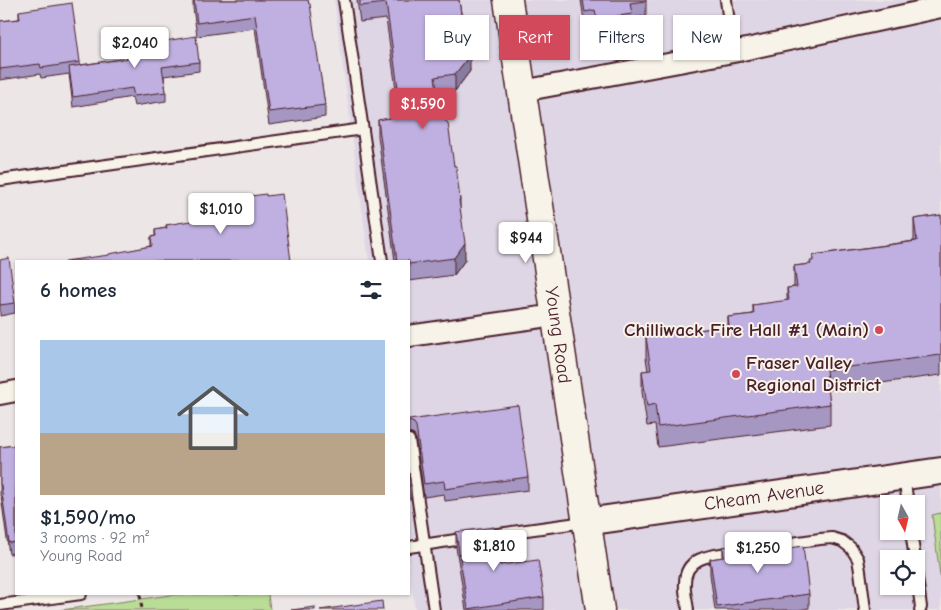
<!DOCTYPE html>
<html lang="en">
<head>
<meta charset="utf-8">
<style>
	:root { --surface:#fff; --page:#f2f2f3; --text:#1f2937; --muted:#747a83; --line:#e0e1e3; --accent:#d1495b }
	body { margin:0; font-family:"Comic Neue",sans-serif; background:var(--page); color:var(--text); height:100vh; display:flex; flex-direction:column; font-size:19px; white-space:nowrap }
	* { box-sizing:border-box; margin:0 }
	p { font-size:16px; color:var(--muted) }
	.icon { flex:none; width:28px; height:28px; fill:none; stroke:currentColor; stroke-width:2; stroke-linecap:round; stroke-linejoin:round }
	.map { position:relative; flex:1; overflow:hidden }
	.sheet { position:absolute; left:15px; top:260px; width:395px; height:335px; display:flex; flex-direction:column; background:var(--surface); border-radius:0px; box-shadow:0 1px 4px #0004 }
	.sheet>* { flex:none }
	.hud { position:absolute; left:425px; top:15px; width:440px; height:45px; display:flex; gap:10px }
	.needle { width:32px; rotate:172deg }
	.controls { position:absolute; left:880px; top:495px; display:grid; gap:10px }
	.controls a { display:grid; place-items:center; width:45px; height:45px; border-radius:0px; background:var(--surface); box-shadow:0 1px 4px #0004; font-size:25px }
	.price { position:absolute; translate:-50% -42px; padding:0 11px; border-radius:5px; background:#fff; color:#222; font-size:16px; line-height:32px; filter:drop-shadow(0 1px 2px #0008) }
	.price::after { content:''; position:absolute; left:50%; top:30px; width:15px; height:11px; margin-left:-8px; background:inherit; clip-path:polygon(0 0,100% 0,50% 100%) }
	.price.selected { background:var(--accent); color:#fff }
	ul { padding:0; list-style:none }
	li { display:grid; align-content:center; gap:10px; height:265px; padding:0 25px }
	li+li { border-top:1px solid var(--line) }
	li span { display:grid; place-items:center; height:155px; border-radius:0px; color:#555 }
	li>.icon { margin-inline-start:auto }
	span .icon { width:90px; height:90px; fill:#fffc; stroke-width:1 }
	li b { font-size:21px }
	h2 { display:flex; justify-content:space-between; align-items:center; height:60px; padding:0 25px; font-size:21px }
	.tag { padding:0 18px; border-radius:0px; background:var(--surface); box-shadow:0 1px 4px #0004; font-size:18px; line-height:45px }
	.tag.selected { background:var(--accent); color:#fff }
	.map>svg:first-child { display:block }
	.built { fill:#dfd6e5; fill-rule:evenodd }
	.green { fill:#b9dc96; stroke:#827e60 }
	.lines { fill:none; stroke-linecap:round; stroke-linejoin:round }
	.service-casing { stroke:#4a1f2b; stroke-width:14 }
	.minor-casing { stroke:#4a1f2b; stroke-width:24 }
	.tertiary-casing { stroke:#4a1f2b; stroke-width:30 }
	.secondary-casing { stroke:#4a1f2b; stroke-width:31 }
	.path { stroke:#4a1f2b; stroke-width:3; stroke-dasharray:5 4; stroke-linecap:butt }
	.service { stroke:#f7f3e8; stroke-width:10 }
	.minor { stroke:#f7f3e8; stroke-width:20 }
	.tertiary { stroke:#f7f3e8; stroke-width:26 }
	.secondary { stroke:#f7f3e8; stroke-width:28 }
	.wall { fill:#a597c2; stroke:#4a1f2b }
	.shaded-wall { fill:#867b9e; stroke:#4a1f2b }
	.building { fill:#c0b0e1; stroke:#4a1f2b }
	.poi-dot { fill:#d1495b; stroke:#f7f3e8; stroke-width:2 }
	.labels { text-anchor:middle; dominant-baseline:central; stroke-width:4; stroke-linejoin:round; paint-order:stroke }
	.poi-label { font-size:19px; font-weight:bold; fill:#4a1f2b; stroke:#f7f3e8; text-anchor:end }
	.street-label { font-size:19px; fill:#4a1f2b; stroke:#f7f3e8 }
</style>
</head>
<body>
<div class="map">
<svg width="941" height="610" viewBox="0 0 941 610">
	<rect width="100%" height="100%" fill="#ece6e7"/>
	<filter id="ink" filterUnits="userSpaceOnUse"><feTurbulence type="fractalNoise" baseFrequency=".02" numOctaves="2"/><feDisplacementMap in="SourceGraphic" scale="10" xChannelSelector="R" yChannelSelector="G"/><feConvolveMatrix kernelMatrix="1 2 1 2 8 2 1 2 1" color-interpolation-filters="sRGB"/></filter>
	<g filter="url(#ink)">
		<path class="built" d="M334,0h607v610h-526l-6,-47v-302h-40zM889,504h27v27h-27zM889,559h27v27h-27z"/>
		<path class="green" d="M941,513v70l-9,-68z
			M178,594h90l2,16h-209z"/>
		<g class="lines">
			<g class="service-casing">
				<path id="service" d="M344,0l38,261
					M726,0l7,52
					M0,180l363,-51
					M409,440l25,170
					M904,477l4,27
					M911,531l4,28
					M483,536l102,-14
					M409,547l60,-9
					M750,549l70,-10 12,-1 10,3 9,7 7,11 2,12 5,39
					M916,570l5,37 -1,3
					M0,605l81,-11
					M688,610c-1,-9 -4,-18 -3,-27 0,-28 30,-28 50,-31"/>
			</g>
			<g class="minor-casing">
				<path id="minor" d="M522,91l211,-39 208,-45
					M409,336l147,-21
					M0,394l16,-3"/>
			</g>
			<g class="tertiary-casing">
				<path id="tertiary" d="M586,522l355,-51"/>
			</g>
			<g class="secondary-casing">
				<path id="secondary" d="M508,0l92,610"/>
			</g>
			<path class="path" d="M140,594l2,16"/>
			<use href="#service" class="service"/>
			<use href="#minor" class="minor"/>
			<use href="#tertiary" class="tertiary"/>
			<use href="#secondary" class="secondary"/>
		</g>
		<path class="wall" d="M193,0h115l17,105v12l-56,8 -14,-97 -58,8 -4,-28z
			M357,0h102l11,71 -15,20 -18,2 4,24 13,49 6,34v10l5,50 -11,15 -45,6v-20h-14l-17,-125v-16l22,-3 -14,-98 -26,3z
			M581,0h65v16l-14,2v11l-35,5 -2,-9 -10,2z
			M19,11l61,51v3l48,-7v-5l12,-2v-6l59,17v9l-35,5 2,16v9l-32,5 -2,-9 -59,10 -4,-33 -28,4 -1,-4 -40,6v-59l19,-2z
			M266,196l25,65 -182,-6 42,-9v-9l4,-1v-6l11,-2v-3l42,-6 -1,-17z
			M941,215v160l-113,15 2,14v21l-172,22 -3,-22 -8,1 -5,-34v-21h6l-2,-13v-21l82,-11v-9l25,-3v-9l34,-4v-13l7,-1v-21l16,-2 3,-3v-6l101,-14v-22z
			M0,260l15,43v10l-15,3z
			M409,420l119,57v13l-83,11 -1,-7 -20,3 -8,-58 -2,-4 -5,-2z
			M16,445v108l-7,1 -8,-58h-1v-49z
			M409,473l2,13v13h-2z
			M456,532l88,65v13h-78l-10,-63z
			M723,547l40,5 46,42v14l-10,2h-84l-5,-36v-15l13,-2z"/>
		<path class="shaded-wall" d="M470,55v16l-15,20v-17z
			M465,243v17l-11,15v-17z"/>
		<path class="building" d="M194,0h114l1,4h1l15,101 -56,7 -14,-97 -58,8z
			M360,0h99l3,21h3l5,34 -15,19 -20,3 6,40 7,6 6,43h2l4,34h-1l6,43 -11,15 -45,6v-3h-12l-19,-141 24,-4 -16,-113 -26,3z
			M583,0h63v1l-16,2 2,11 -35,5 -2,-9 -10,2z
			M72,3l8,59 -39,6 -1,-4 -40,5v-48l20,-2 -1,-8z
			M196,36l3,26 -37,5 4,25 -32,4 -2,-8 -59,9 -4,-30 59,-9v-5l13,-2 -1,-6z
			M266,194v2l16,-2 9,67h-226l44,-6v-1l43,-8 -1,-9 5,-1 -1,-6 12,-2 -1,-3 43,-7 -2,-16z
			M941,215v140l-115,15 4,34 -172,23 -3,-23 -8,2 -5,-35 9,-1 -5,-33 83,-11 -1,-9 26,-3 -1,-9 36,-5 -2,-12 10,-1 -3,-21 17,-2 -1,-3h3v-6l104,-14 -3,-22z
			M9,258l6,45 -15,2v-45z
			M518,405l10,72 -83,12 -1,-8 -20,3 -8,-58 -2,-3 -5,-2v-1z
			M16,445v97l-7,1 -8,-58h-1v-38z
			M409,473l2,13h-2z
			M494,527l6,38 38,-5 6,37 -76,12 -12,-77z
			M762,541l1,11 40,-6 6,48 -92,13 -7,-48 14,-2 -1,-10z
			M382,601l1,9h-63z
			M315,607v3h-24z"/>
	</g>
	<g class="poi-dot">
		<circle cx="879" cy="330" r="5"/>
		<circle cx="736" cy="374" r="5"/>
	</g>
	<g class="labels">
		<g class="poi-label">
			<text x="869" y="330">Chilliwack Fire Hall #1 (Main)</text>
			<text x="746" y="363" text-anchor="start">Fraser Valley<tspan x="746" dy="22">Regional District</tspan></text>
		</g>
		<g class="street-label">
			<text transform="translate(558 335) rotate(82)">Young Road</text>
			<text transform="translate(764 496) rotate(-8)">Cheam Avenue</text>
		</g>
	</g>
</svg>
<div class="controls">
<a><svg class="needle" viewBox="-14 -14 28 28"><path d="M0-13l5 13h-10z" fill="#e53935"/><path d="M0 13l5-13h-10z" fill="#747a83"/></svg></a>
<a><svg class="icon" aria-label="locate" viewBox="0 0 24 24"><circle cx="12" cy="12" r="6"/><path d="M12 2v4M12 18v4M2 12h4M18 12h4"/></svg></a>
</div>
<b class="price" style="left:135px;top:69px">$2,040</b>
<b class="price selected" style="left:423px;top:130px">$1,590</b>
<b class="price" style="left:221px;top:235px">$1,010</b>
<b class="price" style="left:526px;top:264px">$944</b>
<b class="price" style="left:494px;top:572px">$1,810</b>
<b class="price" style="left:758px;top:574px">$1,250</b>
<div class="hud">
<a class="tag">Buy</a>
<a class="tag selected">Rent</a>
<a class="tag">Filters</a>
<a class="tag">New</a>
</div>
<section class="sheet">
<h2>6 homes<svg class="icon" aria-label="filters" viewBox="0 0 24 24"><path d="M4 7h16M4 17h16"/><circle cx="9" cy="7" r="2"/><circle cx="15" cy="17" r="2"/></svg></h2>
<ul>
<li><span style="background:linear-gradient(#a9c7e8 60%,#b9a48a 0)"><svg class="icon" aria-label="home" viewBox="0 0 24 24"><path d="M3 11l9-7 9 7M6 9v11h12V9"/></svg></span><div><b>$1,590/mo</b><p>3 rooms · 92 m²</p><p>Young Road</p></div></li>
</ul>
</section>
</div>
</body>
</html>
